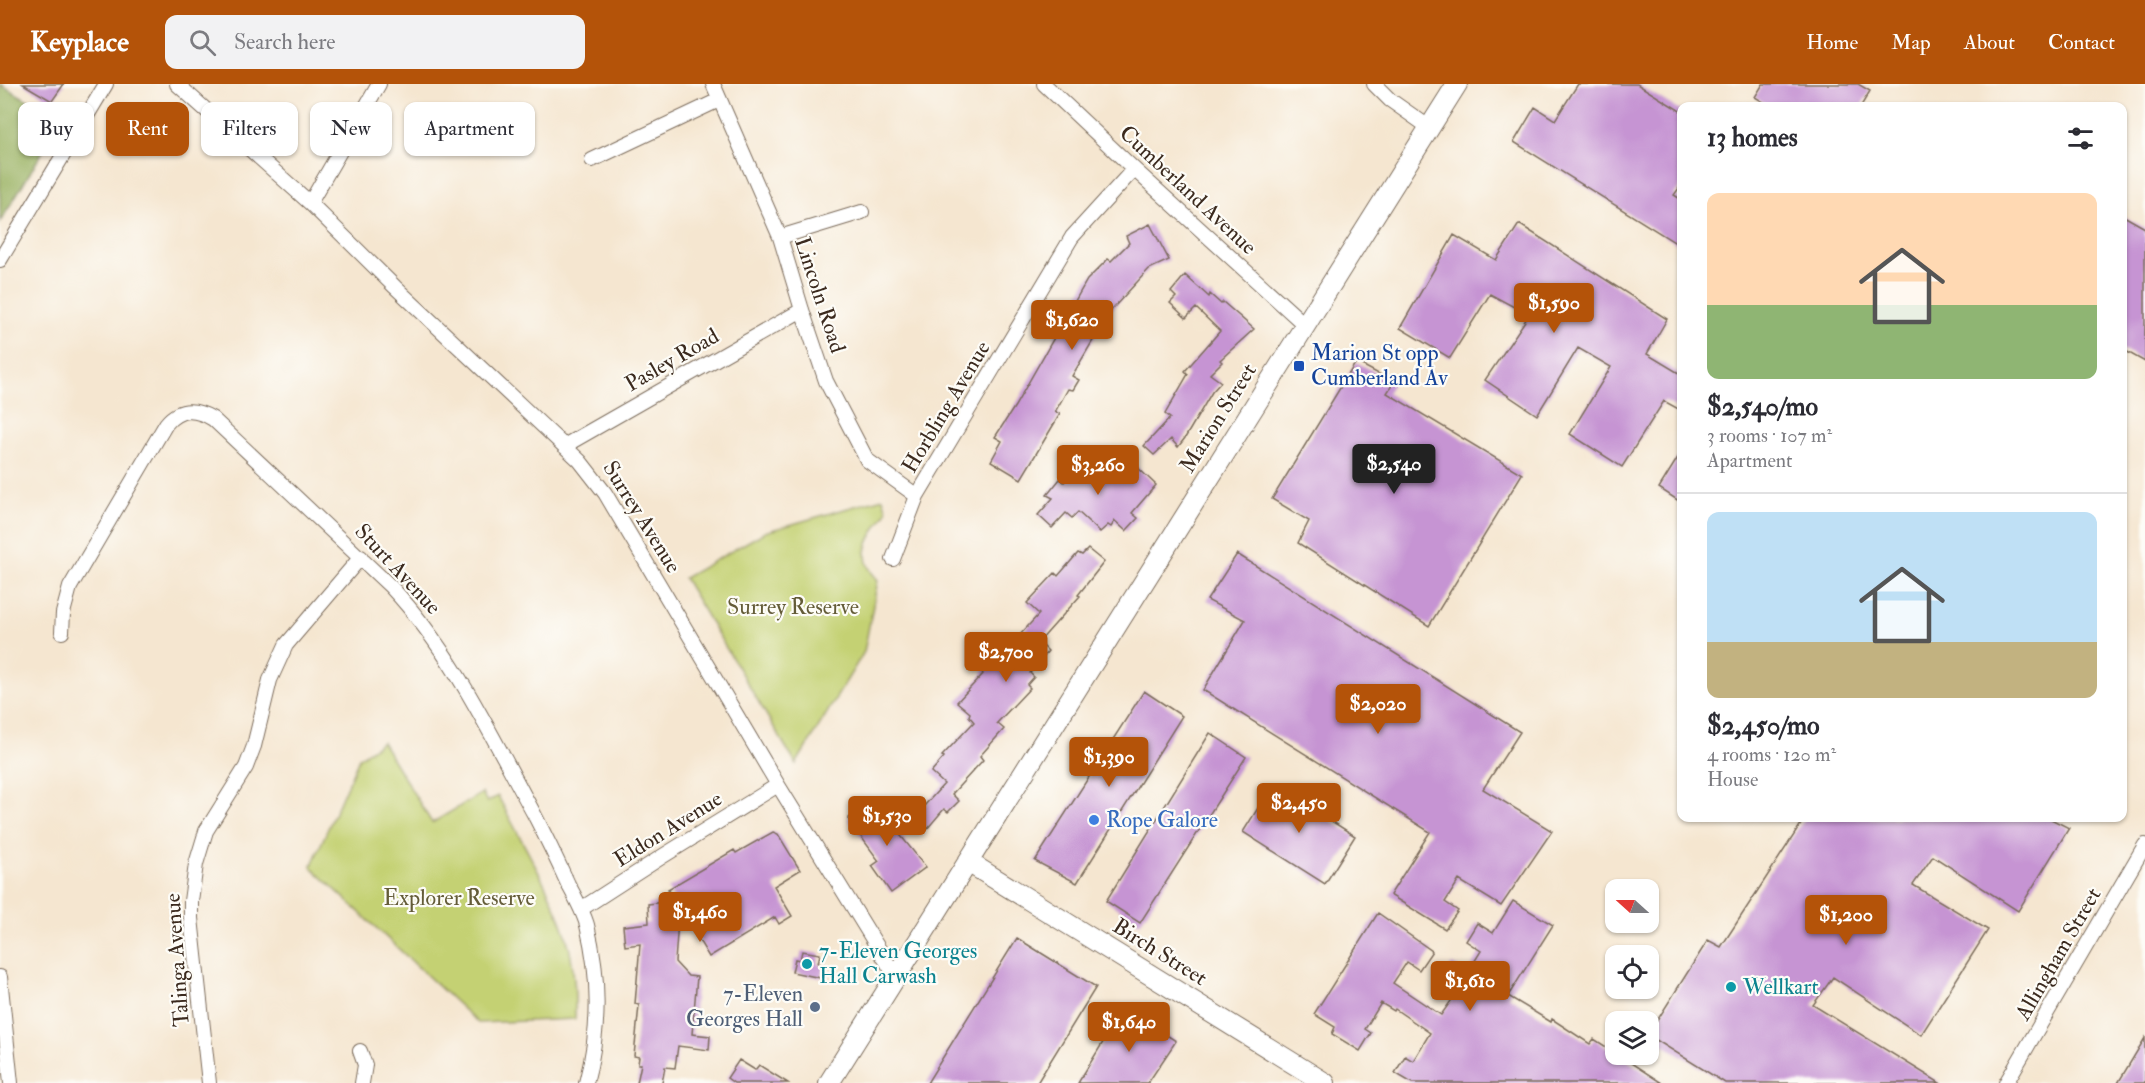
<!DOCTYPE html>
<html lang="en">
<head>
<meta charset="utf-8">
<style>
	:root { --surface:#fff; --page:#f2f2f3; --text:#2b2b33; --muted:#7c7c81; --line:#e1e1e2; --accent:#b45309 }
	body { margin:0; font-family:"IM FELL Double Pica",serif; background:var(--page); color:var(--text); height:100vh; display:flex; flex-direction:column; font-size:22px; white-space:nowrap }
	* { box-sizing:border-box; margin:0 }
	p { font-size:20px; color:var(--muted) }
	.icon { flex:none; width:33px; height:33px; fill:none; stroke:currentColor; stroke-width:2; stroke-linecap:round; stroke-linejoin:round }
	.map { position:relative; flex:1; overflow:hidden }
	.sheet { position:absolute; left:1677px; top:18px; width:450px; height:720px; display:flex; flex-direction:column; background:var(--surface); border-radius:12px; box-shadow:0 2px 4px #0004 }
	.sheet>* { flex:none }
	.hud { position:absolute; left:18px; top:18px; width:570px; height:54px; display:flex; gap:12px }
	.needle { width:39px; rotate:291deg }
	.buttons { position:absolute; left:1605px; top:795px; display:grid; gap:12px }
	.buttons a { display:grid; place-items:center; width:54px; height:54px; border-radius:12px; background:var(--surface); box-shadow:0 2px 4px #0004; font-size:30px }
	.price { position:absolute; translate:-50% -51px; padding:0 14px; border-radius:6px; background:var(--accent); color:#fff; font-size:20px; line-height:39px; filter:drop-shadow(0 2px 3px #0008) }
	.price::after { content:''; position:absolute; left:50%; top:36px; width:18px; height:14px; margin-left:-9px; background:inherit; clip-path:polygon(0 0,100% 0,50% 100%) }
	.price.current { background:#222; color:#fff }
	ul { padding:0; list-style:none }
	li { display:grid; align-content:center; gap:12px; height:318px; padding:0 30px }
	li+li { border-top:2px solid var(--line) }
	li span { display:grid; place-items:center; height:186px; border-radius:12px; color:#555 }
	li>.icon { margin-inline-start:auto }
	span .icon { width:108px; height:108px; fill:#fffc; stroke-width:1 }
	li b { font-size:26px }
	h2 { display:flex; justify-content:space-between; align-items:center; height:72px; padding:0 30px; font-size:26px }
	.tag { padding:0 21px; border-radius:12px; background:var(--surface); box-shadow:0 2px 4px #0004; font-size:21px; line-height:54px }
	.tag.current { background:var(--accent); color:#fff }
	header { display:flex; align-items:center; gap:36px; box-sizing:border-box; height:84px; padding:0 30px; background:var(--accent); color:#fff }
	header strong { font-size:28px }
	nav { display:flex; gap:33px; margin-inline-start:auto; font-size:21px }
	.search { width:420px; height:54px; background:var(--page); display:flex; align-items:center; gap:15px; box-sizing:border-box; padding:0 21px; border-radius:12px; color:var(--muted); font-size:22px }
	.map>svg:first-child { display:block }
	.green { fill:#c4d173; stroke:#807e48; stroke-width:1.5 }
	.forest { fill:#9bb365; stroke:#6b6e42; stroke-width:1.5 }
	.building { fill:#c694d3 }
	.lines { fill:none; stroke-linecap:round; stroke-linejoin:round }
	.street-casing { stroke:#7c6c5c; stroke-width:16 }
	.secondary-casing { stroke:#7c6c5c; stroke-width:22 }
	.street { stroke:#fff; stroke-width:14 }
	.secondary { stroke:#fff; stroke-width:20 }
	.transit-dot { fill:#1a4fb4; stroke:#fdfcf7; stroke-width:2 }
	.shop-dot { fill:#3f7fe0; stroke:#fdfcf7; stroke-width:2 }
	.culture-dot { fill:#0f9aa8; stroke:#fdfcf7; stroke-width:2 }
	.service-dot { fill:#5c6f8a; stroke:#fdfcf7; stroke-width:2 }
	.labels { text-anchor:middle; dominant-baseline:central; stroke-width:4.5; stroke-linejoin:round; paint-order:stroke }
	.street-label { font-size:22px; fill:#3b2a1e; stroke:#fdfcf7 }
	.transit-label { font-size:22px; fill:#164399; stroke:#fdfcf7; text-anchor:start }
	.park-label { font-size:22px; fill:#645c38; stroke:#fdfcf7 }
	.shop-label { font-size:22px; fill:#366cbe; stroke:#fdfcf7; text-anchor:start }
	.culture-label { font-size:22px; fill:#0d838f; stroke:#fdfcf7; text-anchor:start }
	.service-label { font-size:22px; fill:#4e5e75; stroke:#fdfcf7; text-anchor:end }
</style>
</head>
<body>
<header>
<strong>Keyplace</strong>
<div class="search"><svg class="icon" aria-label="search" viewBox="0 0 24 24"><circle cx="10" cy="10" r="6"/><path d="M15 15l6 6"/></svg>Search here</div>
<nav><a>Home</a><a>Map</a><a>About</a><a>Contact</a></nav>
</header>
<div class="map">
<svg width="2145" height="999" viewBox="0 0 2145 999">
	<rect width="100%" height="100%" fill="#fdfcf7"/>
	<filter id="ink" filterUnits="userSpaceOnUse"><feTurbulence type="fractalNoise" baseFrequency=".0167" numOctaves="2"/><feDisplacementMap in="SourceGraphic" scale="12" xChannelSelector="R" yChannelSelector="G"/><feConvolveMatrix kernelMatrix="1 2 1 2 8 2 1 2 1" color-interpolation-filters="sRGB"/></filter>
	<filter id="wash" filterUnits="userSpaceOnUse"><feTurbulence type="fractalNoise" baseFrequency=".008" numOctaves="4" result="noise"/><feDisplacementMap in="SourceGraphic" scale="24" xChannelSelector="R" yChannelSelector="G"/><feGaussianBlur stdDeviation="1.35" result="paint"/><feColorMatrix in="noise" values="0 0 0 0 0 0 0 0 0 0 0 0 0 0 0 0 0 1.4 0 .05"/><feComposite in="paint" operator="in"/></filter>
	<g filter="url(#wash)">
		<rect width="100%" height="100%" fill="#f5e6d0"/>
		<path class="green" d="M883,414l4,13c-15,24 -34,44 -9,69l-14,72 -68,112 -112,-186 81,-46z
			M382,658l50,81 50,-30 5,9 11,-6c22,43 52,92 67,136 9,28 11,58 10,87l-97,4 -167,-156 48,-109z"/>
		<path class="forest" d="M0,0l62,36 -62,102z"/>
		<g id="blocks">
			<path class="building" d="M23,0h41l-12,17z
				M1578,0h59l45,28v72l-8,11 8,5v47l-168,-105 21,-35 20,13z
				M1763,0h95l12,7 -9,15h-91l-15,-9z
				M2122,131l23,13v134l-23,-13z
				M1150,140l19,36 -20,9 -46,50 2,1 -33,56 7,4 -6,10 -5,-1 -13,23 5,2 -39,65 -30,-18 11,-20 -7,-4 20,-31 72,-126 21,-21 3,2 18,-18 -3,-7z
				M1519,140l148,95 -20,35 35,21v36l-18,-10 -42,66 -52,-33 41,-67 -33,-19 -41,67 -52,-35 44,-65 -39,-21 -40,64 -50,-30 54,-93 42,25z
				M1185,191l24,22 1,-3 11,10 2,-2 31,27 -34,31 2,2 -12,12 11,8 -9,10 -27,46 -7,9 -7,-8 -17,16 -10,-9 26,-28 -5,-4 23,-40 -3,-3 35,-40 -24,-23 -10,10 -16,-15 6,-6 -5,-5z
				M1356,278l38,20 -7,11 135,81 -93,152 -131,-83 11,-22 -37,-22z
				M1682,367v52l-23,-15z
				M1089,371l29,25 15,-17 23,22 -24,28 6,5 -12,13 -11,-10 -4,6 -3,-2 -8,7 -22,-20 -6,6 -6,-5 -14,15 -14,-13 15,-17 -6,-3 13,-16 4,3z
				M1088,465l16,13 -26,33 2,1 -41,46 9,9 -18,22 4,4 -7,8 3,3 -33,35 7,6 -24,27 3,4 -31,34 7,7 -11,11 -4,-3 -17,20 -13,-12 30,-33 -13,-12 13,-15 -2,-1 32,-34 -5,-6 1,-3 -13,-11 26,-28 -1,-2 12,-12 2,1 43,-47 -12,-11 28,-30 3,3 20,-23 4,2z
				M1237,470l283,178 -37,57 69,42 -51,75 -42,-26 -14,22 13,9 -13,18 -55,-34 40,-63 -227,-142 42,-70 -38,-20z
				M1144,607l38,25 -105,167 -42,-22z
				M1210,649l36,24 -106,166 -34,-22z
				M1273,700l82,52 -30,48 -82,-52z
				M872,716l54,67 -35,26 -19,-27 7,-5 -31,-42z
				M1805,734h244l20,10 -51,83 -85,-55 -20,29 75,45 -67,105 -88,-58 -20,28 127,78h-215l-77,-48 60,-95 13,7z
				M773,748l5,2 22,36 -26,16 18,30 -13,8 -4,-7 -66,40 -30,-50 -4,55 13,14 9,1 -5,57 18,2 -1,14 -31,-4 -3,22 -10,-1 -3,16h-25l4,-19h-3l1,-7 -5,-1 5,-51 -4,-1 5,-60 -15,2 -2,-20 26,-3 -1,-19 27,-3 -7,-12 66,-39 2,3z
				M1513,817l40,24 -45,71 43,26 1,-3 38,25 4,-5 68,44h-250l-17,-10 10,-17 8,5 17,-28 -35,-24 -1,2 -13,-8 -16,26 6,4 -11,18 -28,-17 3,-7 -21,-13 64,-101 54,38 -13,19 -12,-8 -14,21 48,32 15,-21 -16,-11 12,-19 16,8 13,-21 -15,-10 11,-18 16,10z
				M1017,854l79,49 -59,96h-110z
				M802,867l18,3 -2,10 6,1 -3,13 -29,-6 3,-13 5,1z
				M1124,924l52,33 -28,42h-70z
				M2145,954v45h-27z
				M739,976l16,10 4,-5 29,18h-54l-7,-5z"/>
		</g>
	</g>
	<g filter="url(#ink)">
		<use href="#blocks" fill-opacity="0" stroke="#7c6c5c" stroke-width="1.5"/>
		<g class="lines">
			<g class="street-casing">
				<path id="street" d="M177,0l133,119 85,84 185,174 25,32 173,292 118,192
					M713,0l67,153 22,73 24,71 41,79 50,36
					M1044,0l90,85 171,156
					M1374,0l16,16 40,28
					M592,76l127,-60
					M310,119l69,-119
					M780,153l82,-25
					M0,176l106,-176
					M564,362l238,-136
					M893,475l24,-63 155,-259 62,-68
					M62,548l1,-19 7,-26 96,-163c14,-17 30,-15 47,-5l178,168c62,66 100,148 143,227 12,23 23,46 34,70 7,13 15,27 19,41 13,53 13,106 -1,158
					M581,825l82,-53 115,-71
					M0,893l11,106
					M360,967l5,14 -3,18
					M209,999l-18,-165v-17l5,-37 10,-33 40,-64 8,-21 16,-66 16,-35 75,-88
					M2006,999l139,-238"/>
			</g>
			<g class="secondary-casing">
				<path id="secondary" d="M968,778l357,221
					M829,999l628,-999"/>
			</g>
			<use href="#street" class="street"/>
			<use href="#secondary" class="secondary"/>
		</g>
	</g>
	<rect class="transit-dot" x="1293" y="276" width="12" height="12" rx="3"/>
	<circle class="shop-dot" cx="1094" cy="736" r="6"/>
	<g class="culture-dot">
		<circle cx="807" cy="880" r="6"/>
		<circle cx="1731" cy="903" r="6"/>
	</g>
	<circle class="service-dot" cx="815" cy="923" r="6"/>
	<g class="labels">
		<g class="street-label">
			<text transform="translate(1188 106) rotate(43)">Cumberland Avenue</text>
			<text transform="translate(820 211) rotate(72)">Lincoln Road</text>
			<text transform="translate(672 276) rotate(-30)">Pasley Road</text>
			<text transform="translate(946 323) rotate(-59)">Horbling Avenue</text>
			<text transform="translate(1218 334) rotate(-58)">Marion Street</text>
			<text transform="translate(642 433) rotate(58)">Surrey Avenue</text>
			<text transform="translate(398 485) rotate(47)">Sturt Avenue</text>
			<text transform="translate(668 745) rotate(-32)">Eldon Avenue</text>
			<text transform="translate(1160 868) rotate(32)">Birch Street</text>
			<text transform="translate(2058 870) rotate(-60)">Allingham Street</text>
			<text transform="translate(177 876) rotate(-94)">Talinga Avenue</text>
		</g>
		<g class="transit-label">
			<text x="1311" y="269">Marion St opp<tspan x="1311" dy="25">Cumberland Av</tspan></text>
		</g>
		<g class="park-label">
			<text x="793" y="523">Surrey Reserve</text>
			<text x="459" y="814">Explorer Reserve</text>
		</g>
		<g class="shop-label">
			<text x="1106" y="736">Rope Galore</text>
		</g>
		<g class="culture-label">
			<text x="819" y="867">7-Eleven Georges<tspan x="819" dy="25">Hall Carwash</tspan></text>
			<text x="1743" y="903">Wellkart</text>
		</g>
		<g class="service-label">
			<text x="803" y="910">7-Eleven<tspan x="803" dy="25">Georges Hall</tspan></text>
		</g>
	</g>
</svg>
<div class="buttons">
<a><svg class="needle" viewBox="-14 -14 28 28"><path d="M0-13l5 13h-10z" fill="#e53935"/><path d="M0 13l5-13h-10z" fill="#7c7c81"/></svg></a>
<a><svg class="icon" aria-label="locate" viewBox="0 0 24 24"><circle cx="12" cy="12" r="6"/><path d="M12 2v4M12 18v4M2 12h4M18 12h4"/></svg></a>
<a><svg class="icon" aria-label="layers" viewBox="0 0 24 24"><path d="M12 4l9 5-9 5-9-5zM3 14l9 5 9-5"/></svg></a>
</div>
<b class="price" style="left:1554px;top:250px">$1,590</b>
<b class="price" style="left:1072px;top:267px">$1,620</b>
<b class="price current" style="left:1394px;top:411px">$2,540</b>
<b class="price" style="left:1098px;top:412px">$3,260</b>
<b class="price" style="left:1006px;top:599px">$2,700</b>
<b class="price" style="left:1378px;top:651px">$2,020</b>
<b class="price" style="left:1109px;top:704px">$1,390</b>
<b class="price" style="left:1299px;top:750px">$2,450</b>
<b class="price" style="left:887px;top:763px">$1,530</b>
<b class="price" style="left:700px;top:859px">$1,460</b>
<b class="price" style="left:1846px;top:862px">$1,200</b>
<b class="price" style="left:1470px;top:928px">$1,610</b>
<b class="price" style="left:1129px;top:969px">$1,640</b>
<div class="hud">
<a class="tag">Buy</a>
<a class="tag current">Rent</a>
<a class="tag">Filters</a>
<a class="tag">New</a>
<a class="tag">Apartment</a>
</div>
<section class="sheet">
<h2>13 homes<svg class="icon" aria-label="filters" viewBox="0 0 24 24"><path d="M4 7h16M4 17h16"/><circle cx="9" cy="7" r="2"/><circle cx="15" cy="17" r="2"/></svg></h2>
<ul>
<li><span style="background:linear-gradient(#ffd9b3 60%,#8fb573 0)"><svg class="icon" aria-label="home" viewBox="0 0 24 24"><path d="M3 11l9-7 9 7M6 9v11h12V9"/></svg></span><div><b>$2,540/mo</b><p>3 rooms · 107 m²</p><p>Apartment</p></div></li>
<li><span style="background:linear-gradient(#bfe0f5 70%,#c2b280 0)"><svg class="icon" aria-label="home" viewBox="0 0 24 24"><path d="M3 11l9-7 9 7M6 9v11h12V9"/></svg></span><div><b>$2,450/mo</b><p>4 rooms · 120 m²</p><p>House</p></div></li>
</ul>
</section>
</div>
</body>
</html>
